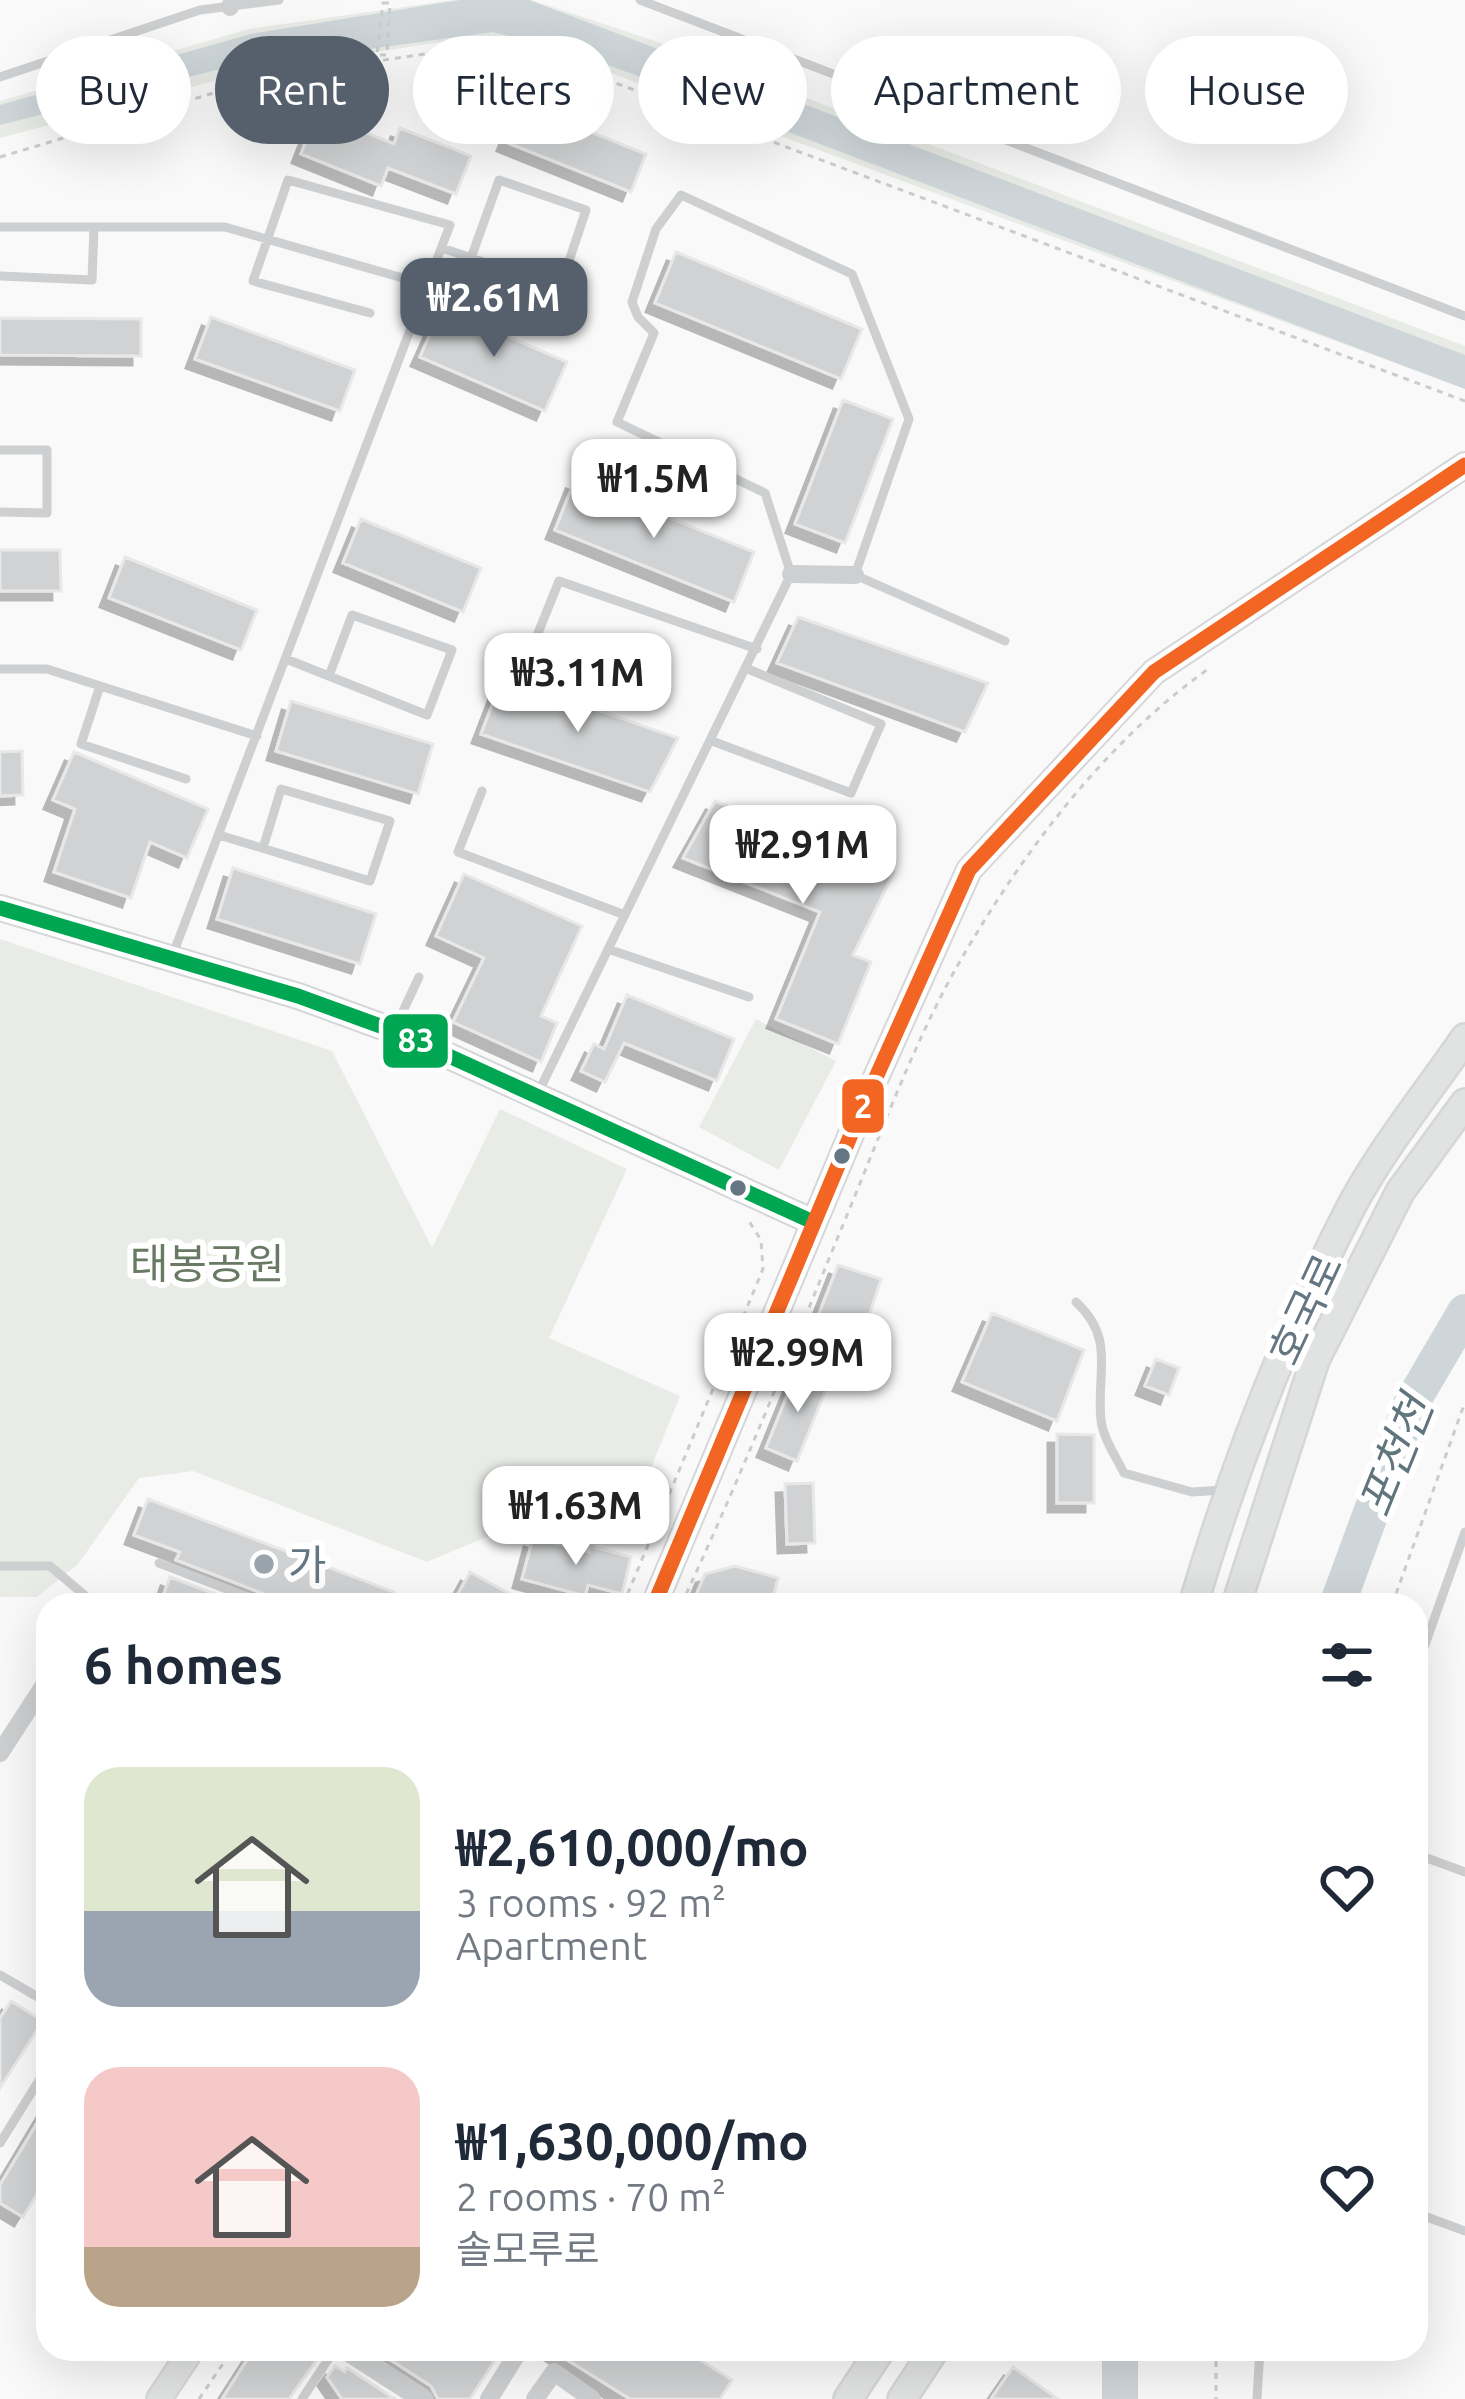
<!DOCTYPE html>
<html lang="en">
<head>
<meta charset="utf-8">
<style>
	:root { --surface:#fff; --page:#f6f6f7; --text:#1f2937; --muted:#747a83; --accent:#56606c }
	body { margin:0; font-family:Ubuntu,"Noto Sans KR",sans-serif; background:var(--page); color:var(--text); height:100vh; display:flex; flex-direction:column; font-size:45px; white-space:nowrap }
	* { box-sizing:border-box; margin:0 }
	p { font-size:39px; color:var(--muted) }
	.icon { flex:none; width:66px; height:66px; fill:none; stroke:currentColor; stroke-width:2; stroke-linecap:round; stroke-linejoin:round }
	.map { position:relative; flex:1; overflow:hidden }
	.drawer { position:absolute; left:36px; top:1593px; width:1392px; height:768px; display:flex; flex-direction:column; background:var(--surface); border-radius:36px; box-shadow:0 12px 48px #0002 }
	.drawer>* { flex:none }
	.hud { position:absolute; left:36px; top:36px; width:1395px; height:108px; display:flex; gap:24px }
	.price { position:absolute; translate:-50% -102px; padding:0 27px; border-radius:24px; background:#fff; color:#222; font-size:39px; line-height:78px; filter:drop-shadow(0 3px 6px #0008) }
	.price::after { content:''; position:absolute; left:50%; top:72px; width:36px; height:27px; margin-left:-18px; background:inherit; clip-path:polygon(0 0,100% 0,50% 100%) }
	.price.current { background:var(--accent); color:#fff }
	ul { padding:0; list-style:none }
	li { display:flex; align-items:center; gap:36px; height:300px; padding:0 48px }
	li span { display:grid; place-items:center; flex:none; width:336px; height:240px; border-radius:36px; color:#555 }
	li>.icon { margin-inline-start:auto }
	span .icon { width:144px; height:144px; fill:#fffc; stroke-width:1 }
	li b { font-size:51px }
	h2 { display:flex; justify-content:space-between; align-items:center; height:144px; padding:0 48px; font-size:51px }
	.tag { padding:0 42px; border-radius:54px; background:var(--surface); box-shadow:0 12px 48px #0002; font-size:42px; line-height:108px }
	.tag.current { background:var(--accent); color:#fff }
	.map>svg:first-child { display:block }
	.green { fill:#e8ebe6 }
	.water { fill:#ced6d9 }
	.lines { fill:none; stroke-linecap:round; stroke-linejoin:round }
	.river { stroke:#ced6d9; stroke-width:36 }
	.building { fill:#d0d2d3; stroke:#e8e8e8; stroke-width:3; filter:url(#shadow) }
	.secondary-casing { stroke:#d5d6d7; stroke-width:28 }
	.primary-casing { stroke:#d5d6d7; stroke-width:32 }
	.path { stroke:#cbcccd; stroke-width:3; stroke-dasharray:6 6; stroke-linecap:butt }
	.service { stroke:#cecfd0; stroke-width:9 }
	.minor { stroke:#cecfd0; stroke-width:18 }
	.tertiary { stroke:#cecfd0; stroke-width:21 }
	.secondary { stroke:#e1e2e2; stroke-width:24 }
	.primary { stroke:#e1e2e2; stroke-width:27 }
	.bus-1-casing { stroke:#fff; stroke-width:24 }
	.bus-2-casing { stroke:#fff; stroke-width:24 }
	.bus-1 { stroke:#00a651; stroke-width:15 }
	.bus-2 { stroke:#f26522; stroke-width:15 }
	.bus-dot { fill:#657683; stroke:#fff; stroke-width:4.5 }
	.poi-dot { fill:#99a4ac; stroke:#fff; stroke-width:4.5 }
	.labels { text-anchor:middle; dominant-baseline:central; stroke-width:12; stroke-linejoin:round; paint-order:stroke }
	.park-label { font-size:42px; fill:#687a64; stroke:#fff }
	.street-label { font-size:42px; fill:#657683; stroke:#fff }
	.poi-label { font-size:42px; fill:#657683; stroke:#fff; text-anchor:start }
	.water-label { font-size:45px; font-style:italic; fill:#60757c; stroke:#fff }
	.line-badge { stroke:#fff; stroke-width:4.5 }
	.badge-label { font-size:33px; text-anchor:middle; font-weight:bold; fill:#fff }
</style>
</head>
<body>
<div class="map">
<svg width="1465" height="2399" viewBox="0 0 1465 2399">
	<defs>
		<filter id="shadow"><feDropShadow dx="-9" dy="9" stdDeviation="0" flood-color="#0004"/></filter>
	</defs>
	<rect width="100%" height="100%" fill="#f9f9f9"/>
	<path class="green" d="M453,0h78l121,40 813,306v43l-903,-334 -80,-19 -227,34 -255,68v-37l249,-72z
		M0,939l332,112 100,197 68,-139 127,60 -78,169 131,58 -56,139 -93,-17 -104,44 -234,-91 -54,7 -61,86 -41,33h-37z
		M756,1019l80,42 -57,109 -80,-43z"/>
	<path class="water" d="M460,0h69l936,355v34l-753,-286 -140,-51 -79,-20 -277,38 -216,55v-20l251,-71z"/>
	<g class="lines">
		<path class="river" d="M1337,1605l74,-201 54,-92
			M1120,2399v-50"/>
	</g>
	<path class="building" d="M521,104l125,50 -15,38 -125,-50z
		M317,113l77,31 6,-16 71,28 -15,38 -68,-26 -7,18 -80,-32z
		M676,252l186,77 -21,50 -186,-76z
		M442,308l125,54 -22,49 -125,-54z
		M211,317l144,53 -15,41 -145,-52z
		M0,318l141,1v37l-141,-1z
		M843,400l50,19 -48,124 -50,-19z
		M575,480l179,72 -20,50 -179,-72z
		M361,519l120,49 -18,44 -120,-49z
		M0,550h60l1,41h-61z
		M125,557l132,53 -16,40 -132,-52z
		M798,617l190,66 -23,49 -188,-69z
		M503,677l175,61 -28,54 -169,-58z
		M291,701l142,43 -15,50 -142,-43z
		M22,751l1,44 -23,1v-44z
		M74,752l134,57 -21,49 -37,-16 -19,56 -77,-26 21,-63 -22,-9z
		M715,801l179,71 -41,83 18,7 -33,82 -62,-25 44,-107 -137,-54z
		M233,868l143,46 -16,50 -143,-45z
		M464,874l118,52 -41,90 16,7 -16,39 -88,-40 31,-64 -48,-22z
		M627,995l107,44 -17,42 -93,-38 -19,39 -24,-11 13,-27 10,5z
		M838,1265l43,14 -17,52 -45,-17z
		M992,1313l92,37 -27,71 -95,-39z
		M1156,1359l23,9 -10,27 -24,-9z
		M798,1369l31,13 -32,79 -31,-13z
		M1057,1434l37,1v68h-37z
		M813,1483l2,60 -28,1 -2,-60z
		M148,1499l246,93 -5,13h-69l-18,-7 -2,7h-22l-6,-8 -96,-37 4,-8 -46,-17z
		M533,1538l56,14 1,-6 41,11 -9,37 -34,-9 -3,11 -63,-17z
		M735,1566l43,12 -7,27h-79l13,-31z
		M470,1572l60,33h-78z
		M170,1577l74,28h-84z
		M11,2001l32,20 -43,67v-70z
		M48,2105v71l-25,41 -23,-14v-18z
		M254,2349h57l9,6 -31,44h-67z
		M382,2349h120l-32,50h-32l-7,-13 -51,-33z
		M550,2349h133l49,31 -12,19h-90z
		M335,2366l10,6 2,-4 48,31h-53l-15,-22z
		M1013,2367l45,32h-67z"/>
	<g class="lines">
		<g class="secondary-casing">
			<path id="secondary" d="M0,908l298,88 96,35 419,191
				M654,1605l206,-492 109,-243 185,-198 311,-207
				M159,2399l33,-50"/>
		</g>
		<g class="primary-casing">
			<path id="primary" d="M1193,1605c41,-138 93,-273 159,-400 31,-58 76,-113 113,-167
				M1236,1605l79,-245 85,-168 65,-89
				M848,2399l33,-50
				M902,2399l33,-50"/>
		</g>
		<path class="path" d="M383,3h7l-3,52h-10z
			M0,157l267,-80 213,-31 82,17 903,338
			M623,1605l140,-336 -2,-29 -14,-22
			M681,1605c62,-132 115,-267 171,-402 32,-78 62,-159 103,-233 64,-113 149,-228 256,-303
			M1392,1605l73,-203
			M1216,2349v50
			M199,2399l34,-50"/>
		<path class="service" d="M640,0l825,316
			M0,77l200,-67 79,-10
			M0,227h225l202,58
			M442,248l118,40 26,-78 -87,-30 -28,78
			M0,276l92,4 2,-53
			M0,450h47v63l-47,-1
			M534,643l25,-62 198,68
			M286,659l141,56 25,-65 -100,-35 -23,61
			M0,669h47l210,67
			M100,686l-19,58 105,35
			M712,741l139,52 30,-69 -133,-55
			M482,791l-24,61 167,63
			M219,835l151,46 20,-60 -109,-32 -18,59
			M608,949l141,48
			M173,954l277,-729 -162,-45 -35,101 117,32
			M396,1026l23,-49
			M537,1095l254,-521 -26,-81 -148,-71 37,-89 -16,-16 -6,-15 24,-73 25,-34 171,79 57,145 -54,156 150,66
			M1076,1302c40,37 20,70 25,118 2,18 15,37 23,53l68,19 31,-2
			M159,1563l110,42
			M0,1566h50l46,39
			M1416,1670l49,-138
			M1416,1854l49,18
			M0,1975l48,28
			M0,2143l48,-77
			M48,2211v4
			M1416,2213l49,18
			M302,2399l33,-50
			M1257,2399l3,-50"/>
		<path class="minor" d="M230,7l3,-7
			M791,574l64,1
			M0,1753l48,-74
			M489,2399l31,-50
			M535,2399l19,-27 38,27"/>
		<path class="tertiary" d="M345,2349l78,50"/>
		<use href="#secondary" class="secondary"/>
		<use href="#primary" class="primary"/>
		<g class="bus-1-casing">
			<path id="bus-1" d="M0,908l298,88 96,35 419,191"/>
		</g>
		<g class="bus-2-casing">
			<path id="bus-2" d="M654,1605l206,-492 109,-243 185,-198 311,-207"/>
		</g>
		<use href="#bus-1" class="bus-1"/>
		<use href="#bus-2" class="bus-2"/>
	</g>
	<g class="bus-dot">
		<circle cx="842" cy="1156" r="10"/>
		<circle cx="738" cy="1188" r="10"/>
	</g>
	<circle class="poi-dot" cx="264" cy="1564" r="12"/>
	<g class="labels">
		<g class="park-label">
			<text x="207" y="1263">태봉공원</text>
		</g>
		<g class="street-label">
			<text transform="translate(1305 1309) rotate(-65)">호국로</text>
		</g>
		<g class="poi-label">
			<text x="288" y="1564">가</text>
		</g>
		<g class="water-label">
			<text transform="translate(1395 1456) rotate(-68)">포천천</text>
		</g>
	</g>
	<g class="line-badge">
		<rect x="381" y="1012" width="69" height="58" rx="12" fill="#00a651"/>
		<rect x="840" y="1077" width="46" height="58" rx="12" fill="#f26522"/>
	</g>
	<g class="badge-label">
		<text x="416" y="1052">83</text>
		<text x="863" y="1118">2</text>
	</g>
</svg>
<b class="price current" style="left:494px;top:360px">₩2.61M</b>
<b class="price" style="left:654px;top:541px">₩1.5M</b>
<b class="price" style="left:578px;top:735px">₩3.11M</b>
<b class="price" style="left:803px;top:907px">₩2.91M</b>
<b class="price" style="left:798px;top:1415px">₩2.99M</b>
<b class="price" style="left:576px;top:1568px">₩1.63M</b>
<div class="hud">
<a class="tag">Buy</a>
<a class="tag current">Rent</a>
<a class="tag">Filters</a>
<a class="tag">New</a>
<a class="tag">Apartment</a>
<a class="tag">House</a>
</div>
<section class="drawer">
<h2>6 homes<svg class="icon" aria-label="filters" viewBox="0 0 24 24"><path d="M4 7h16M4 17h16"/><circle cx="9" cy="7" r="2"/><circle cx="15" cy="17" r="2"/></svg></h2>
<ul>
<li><span style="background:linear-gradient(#dfe7d0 60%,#9aa5b1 0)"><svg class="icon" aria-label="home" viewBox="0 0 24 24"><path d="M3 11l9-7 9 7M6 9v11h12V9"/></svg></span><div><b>₩2,610,000/mo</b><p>3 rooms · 92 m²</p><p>Apartment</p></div><svg class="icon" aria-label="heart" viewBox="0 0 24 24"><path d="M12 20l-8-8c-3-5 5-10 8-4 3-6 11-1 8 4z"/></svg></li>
<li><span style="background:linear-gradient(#f6c9c9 75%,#b9a48a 0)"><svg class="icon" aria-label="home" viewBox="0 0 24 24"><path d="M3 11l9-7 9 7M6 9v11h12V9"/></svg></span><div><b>₩1,630,000/mo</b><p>2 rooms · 70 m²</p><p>솔모루로</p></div><svg class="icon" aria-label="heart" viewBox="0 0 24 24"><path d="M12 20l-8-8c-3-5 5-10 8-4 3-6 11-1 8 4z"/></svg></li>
</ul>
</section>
</div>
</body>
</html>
